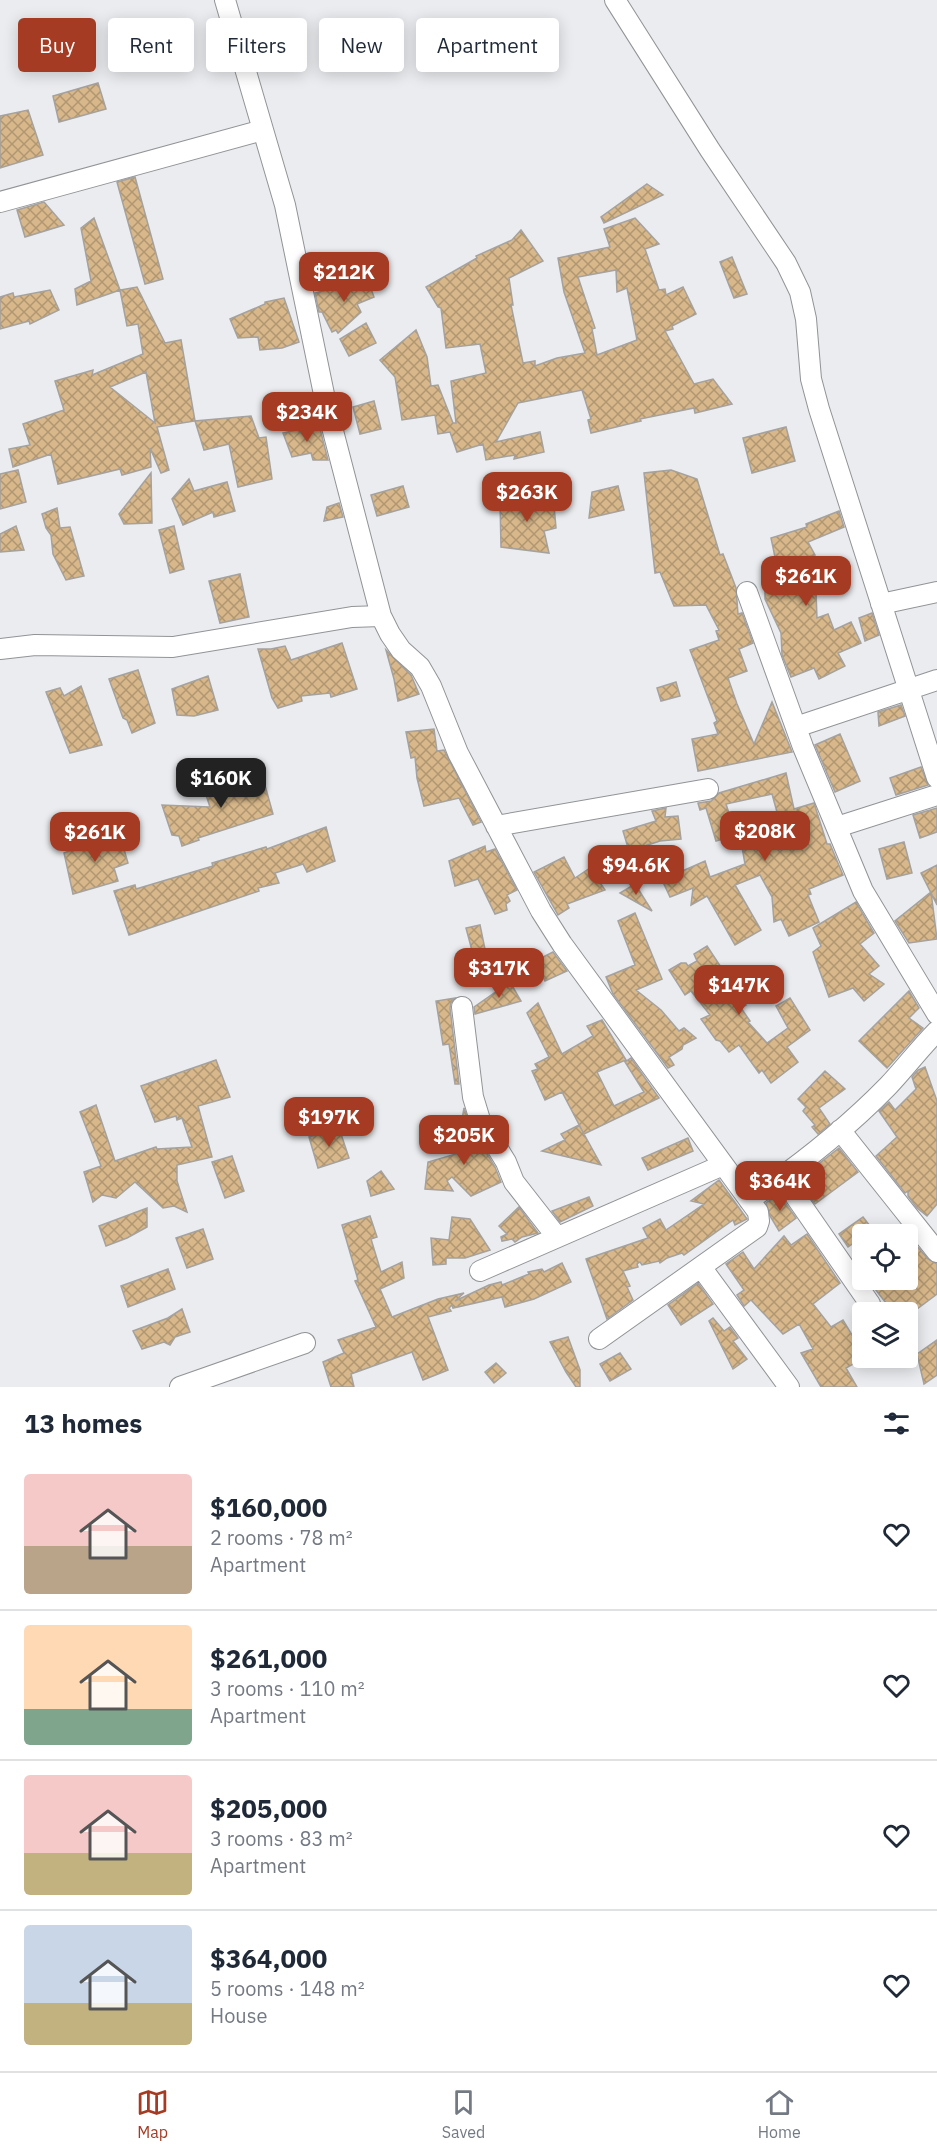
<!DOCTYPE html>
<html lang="en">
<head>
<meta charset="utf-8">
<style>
	:root { --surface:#fff; --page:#f6f6f7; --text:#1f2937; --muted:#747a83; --line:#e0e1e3; --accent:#a43b22 }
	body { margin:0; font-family:"IBM Plex Sans",sans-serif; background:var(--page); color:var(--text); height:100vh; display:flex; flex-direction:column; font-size:22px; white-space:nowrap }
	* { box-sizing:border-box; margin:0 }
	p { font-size:20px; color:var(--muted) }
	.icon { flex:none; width:33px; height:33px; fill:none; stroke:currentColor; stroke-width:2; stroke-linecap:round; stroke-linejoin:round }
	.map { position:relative; height:1387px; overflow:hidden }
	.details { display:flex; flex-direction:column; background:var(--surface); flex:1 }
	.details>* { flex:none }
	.hud { position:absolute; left:18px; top:18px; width:600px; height:54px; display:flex; gap:12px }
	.tools { position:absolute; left:852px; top:1224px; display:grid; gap:12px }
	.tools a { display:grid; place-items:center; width:66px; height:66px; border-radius:6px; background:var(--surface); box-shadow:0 3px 15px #0003; font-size:30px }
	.price { position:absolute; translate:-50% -51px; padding:0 14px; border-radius:12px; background:var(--accent); color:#fff; font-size:20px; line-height:39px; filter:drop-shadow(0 2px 3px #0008) }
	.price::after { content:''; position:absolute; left:50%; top:36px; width:18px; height:14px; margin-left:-9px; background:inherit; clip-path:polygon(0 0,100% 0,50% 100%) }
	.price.selected { background:#222; color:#fff }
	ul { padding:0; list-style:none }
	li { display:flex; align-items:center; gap:18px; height:150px; padding:0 24px }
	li+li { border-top:2px solid var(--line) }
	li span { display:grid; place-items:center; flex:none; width:168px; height:120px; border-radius:6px; color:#555 }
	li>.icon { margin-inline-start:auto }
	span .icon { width:72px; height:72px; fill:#fffc; stroke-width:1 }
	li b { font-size:26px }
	h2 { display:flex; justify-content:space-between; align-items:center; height:72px; padding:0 24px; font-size:26px }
	.chip { padding:0 21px; border-radius:6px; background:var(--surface); box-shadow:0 3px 15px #0003; font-size:21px; line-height:54px }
	.chip.selected { background:var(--accent); color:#fff }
	.menu { display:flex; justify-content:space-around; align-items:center; height:84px; border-top:2px solid var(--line); background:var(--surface); font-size:16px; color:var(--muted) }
	.menu a { display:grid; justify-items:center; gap:3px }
	.menu .selected { color:var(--accent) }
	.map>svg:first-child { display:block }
	.building { fill:url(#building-cross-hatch); stroke:#a4a19e; stroke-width:1.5; fill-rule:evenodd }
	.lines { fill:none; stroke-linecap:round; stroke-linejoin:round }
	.street-casing { stroke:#919396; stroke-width:22 }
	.street { stroke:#fff; stroke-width:20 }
</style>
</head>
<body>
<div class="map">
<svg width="937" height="1387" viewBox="0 0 937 1387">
	<defs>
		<pattern id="building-cross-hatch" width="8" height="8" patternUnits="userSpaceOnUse" patternTransform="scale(1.5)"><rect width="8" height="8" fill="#d8b88a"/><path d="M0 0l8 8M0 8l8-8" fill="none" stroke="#b09772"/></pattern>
	</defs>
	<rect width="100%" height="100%" fill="#eaecef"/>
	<path class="building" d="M98,83l8,26 -47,13 -6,-26z
		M28,110l15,45 -43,13v-52z
		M135,177l28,102 -18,5 -28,-102z
		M647,184l16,11 -59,28 -3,-6z
		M44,202l20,23 -39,12 -8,-27z
		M94,218l26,72 -43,15 -2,-16 16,-8 -10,-53z
		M635,218l24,26 -14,5 14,41 6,-1 1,6 17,-8 13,27 -24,12 1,3 -8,2 29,53 19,-5 19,25 -37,9 -1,-5 -54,11 1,2 -50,12 -3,-13 3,-1 -9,-29 -64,13 -22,39 44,-10 4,20 -30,7 1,-4 -29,5 -3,-16 -26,8 -7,-20 -12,2 -3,-19 -33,5 -7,-43 -15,-17 36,-30 11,27 4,29 7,-1 15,38h3l-5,-42 35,-8 -6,-29 -34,4 -5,-40 -3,-1 -12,-20 51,-29 -1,-2 36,-16 9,-10 22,31 -34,17 4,27h-2l12,58 12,-2v5l22,-8 28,-5 -21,-61 -6,-34 52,-11 -6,-18zM616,270l1,22 10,-4 10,52 -40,15 -5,-26 3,-1 -17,-51z
		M732,257l15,37 -13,4 -14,-36z
		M366,275l8,22 -17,7 4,8 -23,21 -2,-3 -4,2 -10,-20h-3l-4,-19 35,-9 -1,-2z
		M137,287l28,56 16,-3 14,81 -38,6 12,43 -8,3 -11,-25 1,19 -29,8 -2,-6 -62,15 -7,-30 -38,13 -4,-18 21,-4 -7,-21 41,-14 -9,-29 38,-11 -1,5 51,-21 -5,-30 -11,2 -7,-36zM146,372l9,51 -45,-36z
		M50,290l9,20 -29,14 -1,-3 -29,8v-32l13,-4 1,4z
		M284,298l15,44 -17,6 -22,2 -2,-13 -20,1 -8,-19 35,-15v-2z
		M366,323l10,20 -27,13 -9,-17z
		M374,401l7,28 -21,5 -7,-27z
		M251,416l8,22 7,-1 6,42 -34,8 -9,-43 -25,6 -9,-29z
		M319,425l9,35h-15l-2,-7 -19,4 -9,-24z
		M786,427l9,34 -43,12 -9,-35z
		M18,470l8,32 -26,7v-35z
		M671,470l26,9 23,76 3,-1 13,34 2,26 4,-1 11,30 -14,6 8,22 -19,7 9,26 17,40 18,-42 20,50 -94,19 -6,-32 26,-5 -4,-11 3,-2 -27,-71 29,-10 -3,-9 3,-1 -13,-25 -32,1 -14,-34 -5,1 -11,-100z
		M151,473l1,50 -28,1 -5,-10z
		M189,479l5,12 33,-9 8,29 -21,6 -1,-5 -30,13 -11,-26z
		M403,486l6,21 -32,9 -6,-21z
		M618,486l6,24 -35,8 3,-26z
		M553,494l3,34 -12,3 5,22 -48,-6 -1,-45z
		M339,503l4,14 -19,4 3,-14z
		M57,508l3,20 10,-1 14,49 -18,4 -13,-26 -2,-19 -5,-7 -4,-14z
		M839,511l5,16 -36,15 7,13 -28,7 17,36 12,-5 1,25 11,-4 6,16 17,-8 10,21 -23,10 7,13 -26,13 -5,-11 -23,9 -9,-22 -1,-22 -16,-34v-11l15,-7 -9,-43 36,-11 -1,-3z
		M16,526l8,24 -24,2v-18z
		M174,526l10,43 -14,4 -11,-43z
		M240,574l9,43 -29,6 -11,-42z
		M872,613l7,22 -14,6 -6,-23z
		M342,643l15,46 -26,8 -1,-4 -29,3 1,5 -24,7 -6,-10 -14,-49h13l14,-3 6,14z
		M386,650l25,25 8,19 -21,7 -4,-22z
		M138,670l17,53 -23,10 -5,-13 -4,-2 -14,-39z
		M208,676l10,34 -24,6 -17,-1 -5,-26z
		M676,682l4,14 -19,5 -4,-13z
		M81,686l21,59 -32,8 -24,-61 14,-4 4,8z
		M901,705l4,11 -26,10 -1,-14z
		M434,729l3,22 7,-1 37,72 -8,3 -14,-27 -35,8 -7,-28 -2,-21 -4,1 -5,-26z
		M840,734l20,47 -25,11 -20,-47z
		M921,767l7,18 -32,10 -6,-17z
		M261,771l12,43 -75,24 1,2 -17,6 -3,-10 -7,-1 -10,-30 48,2 -6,-18z
		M786,773l8,36 20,-6 13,41h3l13,31 -34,14 2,5 -3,1 11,27 -30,14 -8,-17 -7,3 -2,-25 -12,-22 -25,10 26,45 -26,15 -28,-49 -16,9 2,-17 -23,9 -8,-17 43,-19 5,16 35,-13 -6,-34 41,-7 -8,-29 -46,10 10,31 -20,6 -10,-33 -6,2 -2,-7 13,-2 8,-8z
		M666,808l-1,9 13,-1 3,23 -21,2 -31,10 -6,-20 33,-10 -4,-10z
		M937,808v24l-17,6 -7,-23z
		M326,827l9,34 -28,11 -4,-8 -28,9 4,10 -21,5 1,3 -130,44 -15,-44 21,-6 1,4 77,-23 -1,-3 54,-16 1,2z
		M119,832l9,31 -14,5 4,13 -45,13 -9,-41z
		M904,842l8,31 -25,6 -8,-30z
		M485,846l1,6 9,-3 22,41 -10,5 3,6 -4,3 1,6 -12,4 -17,-35 -23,7 -6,-25z
		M564,857l11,21 15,-10 15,22 -38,14 2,4 -11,7 -24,-43z
		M937,865v40l-16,-32z
		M635,884l17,27 -32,-18z
		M931,892l6,47 -28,4 -14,-22z
		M856,902l18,31 -14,11 19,22 -10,8 15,10 -20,17 -11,-13 -24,9 -16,-45 8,-6 -8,-18z
		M635,913l27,66 -26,11 25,20 18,21 5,-3 12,10 -13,7 -1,4 -13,8 5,8 -6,3 -55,-74 -7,-17 29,-12 -17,-44z
		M480,925l6,29 -12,4 -8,-30z
		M707,946l39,59 -5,3 9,13 -2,1 19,21 21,-15 -12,-22 14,-8 20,32 -23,17 11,15 -27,21 -9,-13 -3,3 -20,-28 -10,7 -9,-11 -4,-1 -15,-21 9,-4 -19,-24 -6,4 -16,-25 12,-7h5l2,3 9,-5 -3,-7z
		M553,952l14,19 -22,10 -10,-20z
		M510,982l11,19 -46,13 -1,-7z
		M909,991l10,17 -10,10 14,10 -36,40 -28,-27z
		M455,998l-4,5 -1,5 9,76h-4l-6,-40 -6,1 -7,-44z
		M538,1003l24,51 31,-18 -6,-10 15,-6 24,40 -29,12 17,34 30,-14 -19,-30 6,-4 28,40 -75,36 -22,-42 -17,8 -13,-29 6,-2 -3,-5 14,-7 -22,-44z
		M216,1060l14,37 -32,9 14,51 -35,8v16l10,31 -13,-6 -11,2 -28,-26 -19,16 -14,-3 -9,7 -9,-30 17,-6 -21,-54 16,-7 19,56 41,-14 1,2 35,-2 -10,-29 -5,2 -1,-4 -21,6 -14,-36z
		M925,1067l12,34v103l-10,12 -10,-8 -9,-12v-5l-3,2 -29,-37 21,-19 -18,-26 10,-9 6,8 21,-21 -4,-12 6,-7z
		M825,1071l20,18 -26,19 11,16 -12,10 -6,-7 3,-2 -12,-14 3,-4 -8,-8z
		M464,1108l6,18 25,41 6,15 -30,14 -19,-19 -5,4 6,10 -28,-2 3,-27 28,-8z
		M579,1125l22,40 -59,-14 23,-11 -4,-6z
		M339,1128l10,30 -31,10 -9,-31z
		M688,1138l5,13 -45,19 -6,-12z
		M839,1148l19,24 -43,32 -17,-24z
		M232,1156l12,35 -19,7 -13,-36z
		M381,1171l13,18 -23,7 -4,-15z
		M719,1180l28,39 -12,6 -2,-5 -49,35 -2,-2 -15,5 -7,5 -1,-2 -17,4 -2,-3 -3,2 1,3 -15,4 7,15 -3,1 6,13 -26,19 -21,-60 62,-21 -5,-10 17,-9 6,11 38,-26 -13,-3z
		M779,1194l17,24 -17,13 -9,-15 -4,-13z
		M589,1197l4,9 -33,16 -8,-11z
		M519,1207l19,26 -16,4 -7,5 -3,-3 -10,2 -1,-4 6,-3 -8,-8z
		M147,1208v19l-20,11 -21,8 -7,-20z
		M370,1216l7,21 -6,2 10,33 21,-10 2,16 -24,11 12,28 46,-18 26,-6 -9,8 34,-16 12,-3 1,3 27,-11 -1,-2 14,-3 2,3 18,-9 9,19 -37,17 -29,8 -3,-10 -49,11 -1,-3 -3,3 2,3 -23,6 20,53 -25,10 -11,-28 -61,22 3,13h-23l-8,-25 21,-9 -6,-13 38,-13 -21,-46 3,-1 -16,-55z
		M452,1217l18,2 20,31 -25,8h-19v6l-13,1 -2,-27 18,2z
		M863,1217l10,13 -11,4v3l-14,10 -9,-13z
		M203,1229l10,30 -26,9 -11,-30z
		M807,1234l33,49 -27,21 18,23 12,-7 9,15 10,-6v30l-16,9 11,19h-36l-20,-34 12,-4 -14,-25 -16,10 -32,-34 -7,6 -7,-11 7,-5 -18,-26 17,-12 11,17 30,-33 7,9z
		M910,1238l18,21 9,5v30l-24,18h-20l-25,-32h40v-41z
		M168,1269l7,20 -47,18 -7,-21z
		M698,1283l15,21 -32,21 -13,-20z
		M182,1309l8,23 -15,5 -5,8 -6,-3 -22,7 -9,-18 35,-13z
		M713,1318l11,13 6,-4 8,11 -5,3 14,18 -14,10 -24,-48z
		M568,1337l12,33v17h-4l-10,-15 -16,-30z
		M937,1340v35l-13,9 -7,-30z
		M620,1353l11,16 -21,12 -10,-17z
		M496,1363l10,10 -12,10 -9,-11z"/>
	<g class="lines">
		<g class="street-casing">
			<path id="street" d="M225,0l60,205 41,199 55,212 9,18 11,16 19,17 11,19 27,67 83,158 21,33 196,268 1,9 -2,6 -158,112
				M615,0l95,150 76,113 14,29 6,27 5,60 8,30 118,369
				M0,202l263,-72
				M747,592l56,155 60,144 74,123
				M881,604l56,-12
				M0,649l35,-4 138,2 179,-30 29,-1
				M796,727l141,-47
				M496,826l212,-37
				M837,827l100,-32
				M462,1007l11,90 7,23 26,42 8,20 43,55
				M840,1130l97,122
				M782,1177l88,127
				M749,1200c50,-34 97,-71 139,-114 17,-18 32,-38 49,-55
				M701,1267l88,120
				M480,1271l243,-106
				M180,1387l125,-44"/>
		</g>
		<use href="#street" class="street"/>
	</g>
</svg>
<div class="tools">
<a><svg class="icon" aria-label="locate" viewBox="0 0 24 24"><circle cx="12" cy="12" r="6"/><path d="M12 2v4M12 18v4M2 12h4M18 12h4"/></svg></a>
<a><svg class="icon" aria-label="layers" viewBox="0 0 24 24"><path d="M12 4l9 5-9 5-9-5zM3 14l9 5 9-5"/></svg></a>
</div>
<b class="price" style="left:344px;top:303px">$212K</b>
<b class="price" style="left:307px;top:443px">$234K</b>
<b class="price" style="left:527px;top:523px">$263K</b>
<b class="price" style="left:806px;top:607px">$261K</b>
<b class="price selected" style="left:221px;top:809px">$160K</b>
<b class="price" style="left:765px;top:862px">$208K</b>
<b class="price" style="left:95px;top:863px">$261K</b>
<b class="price" style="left:636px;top:896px">$94.6K</b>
<b class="price" style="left:499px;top:999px">$317K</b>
<b class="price" style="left:739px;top:1016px">$147K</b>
<b class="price" style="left:329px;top:1148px">$197K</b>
<b class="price" style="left:464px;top:1166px">$205K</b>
<b class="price" style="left:780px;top:1212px">$364K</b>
<div class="hud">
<a class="chip selected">Buy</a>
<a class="chip">Rent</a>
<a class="chip">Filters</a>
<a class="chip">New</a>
<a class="chip">Apartment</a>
</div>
</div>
<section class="details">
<h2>13 homes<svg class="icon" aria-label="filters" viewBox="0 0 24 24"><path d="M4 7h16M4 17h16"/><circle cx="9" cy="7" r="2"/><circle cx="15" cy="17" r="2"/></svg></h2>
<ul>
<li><span style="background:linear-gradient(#f6c9c9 60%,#b9a48a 0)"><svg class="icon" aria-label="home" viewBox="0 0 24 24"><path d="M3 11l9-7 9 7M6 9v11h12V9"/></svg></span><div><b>$160,000</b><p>2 rooms · 78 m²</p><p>Apartment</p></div><svg class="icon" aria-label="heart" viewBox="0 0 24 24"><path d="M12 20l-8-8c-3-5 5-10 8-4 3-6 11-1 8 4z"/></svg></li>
<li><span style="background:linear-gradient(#ffd9b3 70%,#7fa58c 0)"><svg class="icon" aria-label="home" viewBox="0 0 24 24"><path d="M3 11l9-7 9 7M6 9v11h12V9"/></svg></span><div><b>$261,000</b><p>3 rooms · 110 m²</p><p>Apartment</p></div><svg class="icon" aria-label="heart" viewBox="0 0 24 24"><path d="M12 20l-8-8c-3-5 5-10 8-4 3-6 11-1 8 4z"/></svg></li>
<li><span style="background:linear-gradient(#f6c9c9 65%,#c2b280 0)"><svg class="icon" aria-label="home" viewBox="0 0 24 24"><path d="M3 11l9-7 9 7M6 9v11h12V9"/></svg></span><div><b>$205,000</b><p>3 rooms · 83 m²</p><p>Apartment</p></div><svg class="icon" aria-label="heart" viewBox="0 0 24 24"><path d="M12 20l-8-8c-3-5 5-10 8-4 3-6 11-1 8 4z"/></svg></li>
<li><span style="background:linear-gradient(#c9d6e8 65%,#c2b280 0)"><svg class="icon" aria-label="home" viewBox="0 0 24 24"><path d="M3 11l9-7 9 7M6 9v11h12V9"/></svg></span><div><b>$364,000</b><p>5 rooms · 148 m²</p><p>House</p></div><svg class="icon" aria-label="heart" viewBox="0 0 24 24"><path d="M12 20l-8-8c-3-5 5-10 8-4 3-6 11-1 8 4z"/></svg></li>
</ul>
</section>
<nav class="menu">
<a class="selected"><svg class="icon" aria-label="map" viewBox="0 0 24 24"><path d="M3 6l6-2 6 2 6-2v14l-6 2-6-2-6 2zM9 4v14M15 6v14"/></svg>Map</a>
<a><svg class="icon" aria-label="saved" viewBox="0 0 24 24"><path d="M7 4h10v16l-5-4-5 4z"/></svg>Saved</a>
<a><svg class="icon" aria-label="home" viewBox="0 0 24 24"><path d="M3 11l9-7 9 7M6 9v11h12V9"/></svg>Home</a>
</nav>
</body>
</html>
